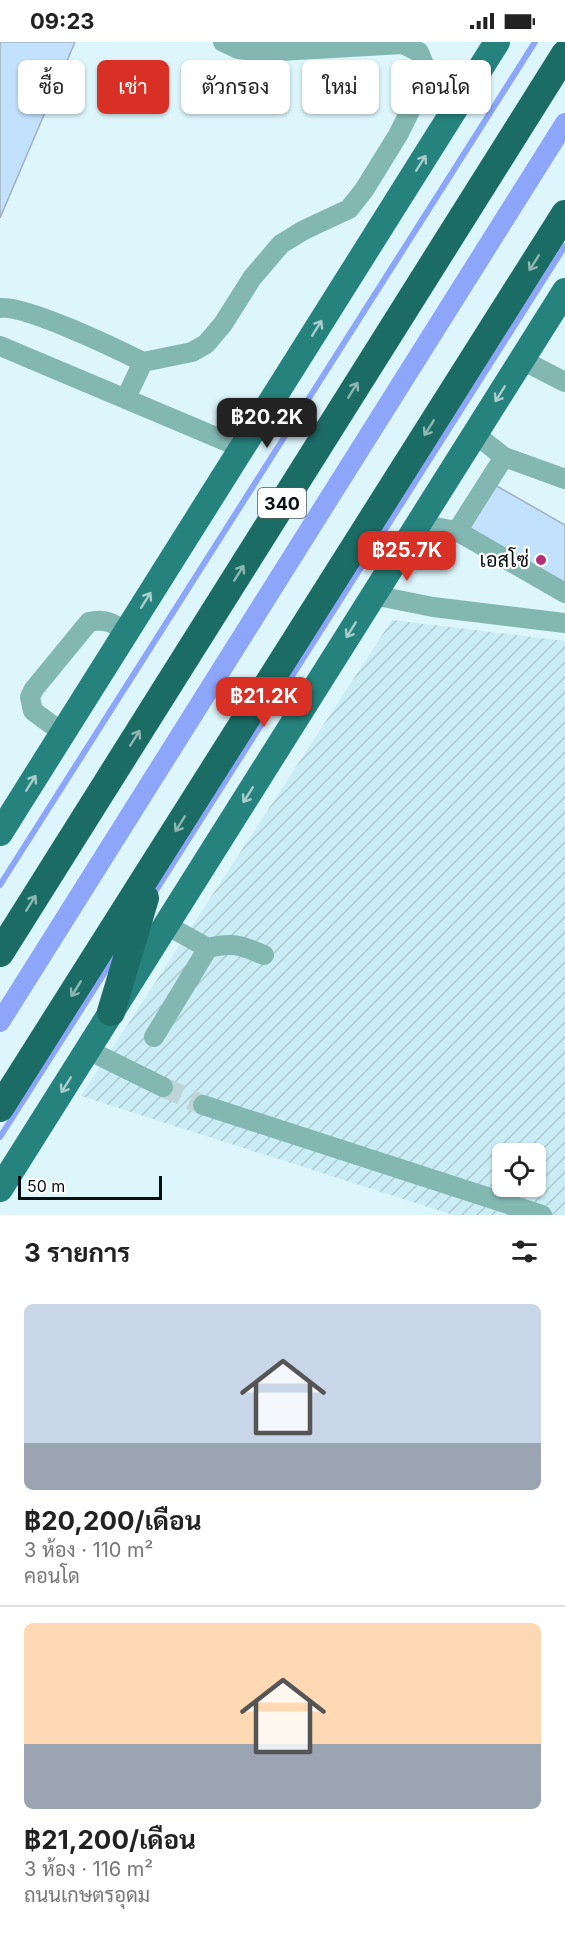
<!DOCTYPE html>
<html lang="th">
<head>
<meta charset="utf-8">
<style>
	:root { --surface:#fff; --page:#f6f6f6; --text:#222; --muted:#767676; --line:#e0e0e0; --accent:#d93025 }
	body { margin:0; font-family:Inter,Sarabun,sans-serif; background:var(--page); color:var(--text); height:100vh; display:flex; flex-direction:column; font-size:22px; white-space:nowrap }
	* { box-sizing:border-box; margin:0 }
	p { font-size:20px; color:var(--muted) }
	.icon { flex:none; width:33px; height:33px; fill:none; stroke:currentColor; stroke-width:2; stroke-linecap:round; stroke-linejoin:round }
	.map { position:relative; height:1173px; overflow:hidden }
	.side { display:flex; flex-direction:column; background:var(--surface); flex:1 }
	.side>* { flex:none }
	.banner { position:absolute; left:18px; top:18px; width:530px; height:54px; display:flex; gap:12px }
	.buttons { position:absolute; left:492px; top:1101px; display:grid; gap:12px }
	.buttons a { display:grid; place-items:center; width:54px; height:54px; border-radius:9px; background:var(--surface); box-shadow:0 2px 4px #0004; font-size:30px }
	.scale { position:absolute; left:18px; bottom:15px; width:144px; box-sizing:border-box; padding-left:6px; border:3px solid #081012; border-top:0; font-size:16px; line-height:21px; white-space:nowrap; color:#081012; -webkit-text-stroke:4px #fff; paint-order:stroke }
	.price { position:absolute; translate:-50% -51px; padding:0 14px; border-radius:12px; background:var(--accent); color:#fff; font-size:20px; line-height:39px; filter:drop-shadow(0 2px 3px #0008) }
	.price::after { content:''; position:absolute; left:50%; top:36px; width:18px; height:14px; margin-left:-9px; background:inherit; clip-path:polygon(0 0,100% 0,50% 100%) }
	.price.on { background:#222; color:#fff }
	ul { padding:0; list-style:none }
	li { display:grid; align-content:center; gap:12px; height:318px; padding:0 24px }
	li+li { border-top:2px solid var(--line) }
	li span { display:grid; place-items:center; height:186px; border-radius:9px; color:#555 }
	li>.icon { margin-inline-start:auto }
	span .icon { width:108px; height:108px; fill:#fffc; stroke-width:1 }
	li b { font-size:26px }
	h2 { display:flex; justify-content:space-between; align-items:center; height:72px; padding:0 24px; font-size:26px }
	.chip { padding:0 21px; border-radius:9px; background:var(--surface); box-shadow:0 2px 4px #0004; font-size:21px; line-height:54px }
	.chip.on { background:var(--accent); color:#fff }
	.status { display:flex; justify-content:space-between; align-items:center; height:42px; padding:0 30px; background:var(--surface); direction:ltr }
	.status svg { height:16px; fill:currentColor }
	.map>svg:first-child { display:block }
	.industrial { fill:url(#industrial-furrows); fill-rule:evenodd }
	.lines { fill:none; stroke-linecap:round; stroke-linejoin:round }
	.stream { stroke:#8da6fa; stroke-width:6 }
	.canal { stroke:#8da6fa; stroke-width:20 }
	.building { fill:#c1e1fc; stroke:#a0b1bf; stroke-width:1.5 }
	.minor-tunnel { stroke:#bdd4d9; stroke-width:20; stroke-dasharray:20 10; stroke-linecap:butt }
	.minor { stroke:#83b8b2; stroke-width:20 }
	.major { stroke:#26827c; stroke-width:26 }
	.highway { stroke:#1c6c66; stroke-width:28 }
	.oneway { stroke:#a8cdcb }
	.oneway2 { stroke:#8eb6b2 }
	.poi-dot { fill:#b32e74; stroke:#fff; stroke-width:2 }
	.labels { text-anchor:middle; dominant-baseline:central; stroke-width:4.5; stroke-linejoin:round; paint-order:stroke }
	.shield { fill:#fff; stroke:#525859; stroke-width:1.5 }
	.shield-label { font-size:18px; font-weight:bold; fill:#081012 }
	.poi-label { font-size:20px; fill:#081012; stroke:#fff; text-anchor:end }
</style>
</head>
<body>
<div class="status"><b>09:23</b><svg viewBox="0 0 49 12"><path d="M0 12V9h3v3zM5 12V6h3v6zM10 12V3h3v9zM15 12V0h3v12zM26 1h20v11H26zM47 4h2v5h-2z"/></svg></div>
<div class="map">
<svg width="565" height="1173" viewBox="0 0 565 1173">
	<defs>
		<pattern id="industrial-furrows" width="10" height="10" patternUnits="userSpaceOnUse" patternTransform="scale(1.5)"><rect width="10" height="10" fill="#caecf4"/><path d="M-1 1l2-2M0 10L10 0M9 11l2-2" fill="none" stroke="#acc9d0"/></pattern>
	</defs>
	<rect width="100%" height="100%" fill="#ddf6fc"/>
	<path class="industrial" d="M392,578l173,21v574h-112l-372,-119zM502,1112h34v32h-34z"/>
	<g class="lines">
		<path class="stream" d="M0,843l535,-843
			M155,850l410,-646
			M0,1095l116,-182"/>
		<path class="canal" d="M0,980l565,-899"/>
	</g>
	<path class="building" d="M0,0h75l-75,176z
		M495,443l70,40v63l-97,-56z"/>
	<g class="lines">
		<path class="minor-tunnel" d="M163,1045l40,18"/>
		<path class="minor" d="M0,266c26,-3 117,41 143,54l-17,36
			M0,304l242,102
			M522,318l43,22
			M143,320l49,-10 14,-8 17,-20 29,-46 29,-34 23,-14 45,-21 15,-19 34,-55 26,-52v-19l-5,-12 -16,-8 -141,8 -24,-3 -15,-7
			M475,392l29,23 61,22
			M418,482l39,7 108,62
			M457,489l47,-74
			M373,553l60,12 132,16
			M63,691l-30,-22 -3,-14 4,-8 55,-67c16,-4 24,1 37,10
			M166,883l42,23c26,-6 32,-3 56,7
			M154,995l54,-89
			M88,1008l75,37
			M203,1063l339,110"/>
		<path class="major" d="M0,791l497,-791
			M0,1147l565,-898"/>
		<path class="highway" d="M0,911l565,-899
			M111,970l34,-114
			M0,1066l565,-894"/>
	</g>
	<defs><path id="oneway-shaft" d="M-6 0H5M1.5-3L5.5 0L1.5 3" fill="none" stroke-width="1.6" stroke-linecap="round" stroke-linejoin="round" transform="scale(1.5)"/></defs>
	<g class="oneway">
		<use href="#oneway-shaft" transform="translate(421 121) rotate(-58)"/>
		<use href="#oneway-shaft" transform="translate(317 286) rotate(-58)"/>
		<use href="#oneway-shaft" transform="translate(500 352) rotate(122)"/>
		<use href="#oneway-shaft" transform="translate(146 558) rotate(-58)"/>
		<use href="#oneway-shaft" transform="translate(351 588) rotate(122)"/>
		<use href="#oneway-shaft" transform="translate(31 741) rotate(-58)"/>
		<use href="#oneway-shaft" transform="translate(248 753) rotate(122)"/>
		<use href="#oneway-shaft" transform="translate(66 1043) rotate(122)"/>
	</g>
	<g class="oneway2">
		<use href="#oneway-shaft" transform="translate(534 221) rotate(122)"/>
		<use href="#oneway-shaft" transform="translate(353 348) rotate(-58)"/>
		<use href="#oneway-shaft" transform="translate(429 386) rotate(122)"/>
		<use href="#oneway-shaft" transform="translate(239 531) rotate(-58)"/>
		<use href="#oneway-shaft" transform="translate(135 696) rotate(-58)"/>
		<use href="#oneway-shaft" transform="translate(180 782) rotate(122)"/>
		<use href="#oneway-shaft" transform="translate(31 861) rotate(-58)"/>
		<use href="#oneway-shaft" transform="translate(76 947) rotate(122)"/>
	</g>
	<circle class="poi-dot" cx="541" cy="518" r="6"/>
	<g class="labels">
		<rect class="shield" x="258" y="446" width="48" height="30" rx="4.5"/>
		<g class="shield-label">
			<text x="282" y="461">340</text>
		</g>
		<g class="poi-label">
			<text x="529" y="518">เอสโซ่</text>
		</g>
	</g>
</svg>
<div class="buttons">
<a><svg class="icon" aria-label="locate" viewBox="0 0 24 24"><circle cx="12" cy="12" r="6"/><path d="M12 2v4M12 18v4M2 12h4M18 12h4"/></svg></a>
</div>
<div class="scale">50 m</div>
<b class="price on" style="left:267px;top:407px">฿20.2K</b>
<b class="price" style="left:407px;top:540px">฿25.7K</b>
<b class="price" style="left:264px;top:686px">฿21.2K</b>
<div class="banner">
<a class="chip">ซื้อ</a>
<a class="chip on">เช่า</a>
<a class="chip">ตัวกรอง</a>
<a class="chip">ใหม่</a>
<a class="chip">คอนโด</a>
</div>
</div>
<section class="side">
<h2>3 รายการ<svg class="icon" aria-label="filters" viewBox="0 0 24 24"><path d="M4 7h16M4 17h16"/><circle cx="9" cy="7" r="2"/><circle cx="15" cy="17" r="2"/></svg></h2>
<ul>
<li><span style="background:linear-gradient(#c9d6e8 75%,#9aa5b1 0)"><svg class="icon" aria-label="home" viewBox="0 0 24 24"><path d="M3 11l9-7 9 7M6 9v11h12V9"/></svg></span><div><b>฿20,200/เดือน</b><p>3 ห้อง · 110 m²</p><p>คอนโด</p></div></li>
<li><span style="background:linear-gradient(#ffd9b3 65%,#9aa5b1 0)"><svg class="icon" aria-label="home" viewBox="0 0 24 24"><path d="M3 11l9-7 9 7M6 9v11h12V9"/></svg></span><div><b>฿21,200/เดือน</b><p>3 ห้อง · 116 m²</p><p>ถนนเกษตรอุดม</p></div></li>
</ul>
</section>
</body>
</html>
